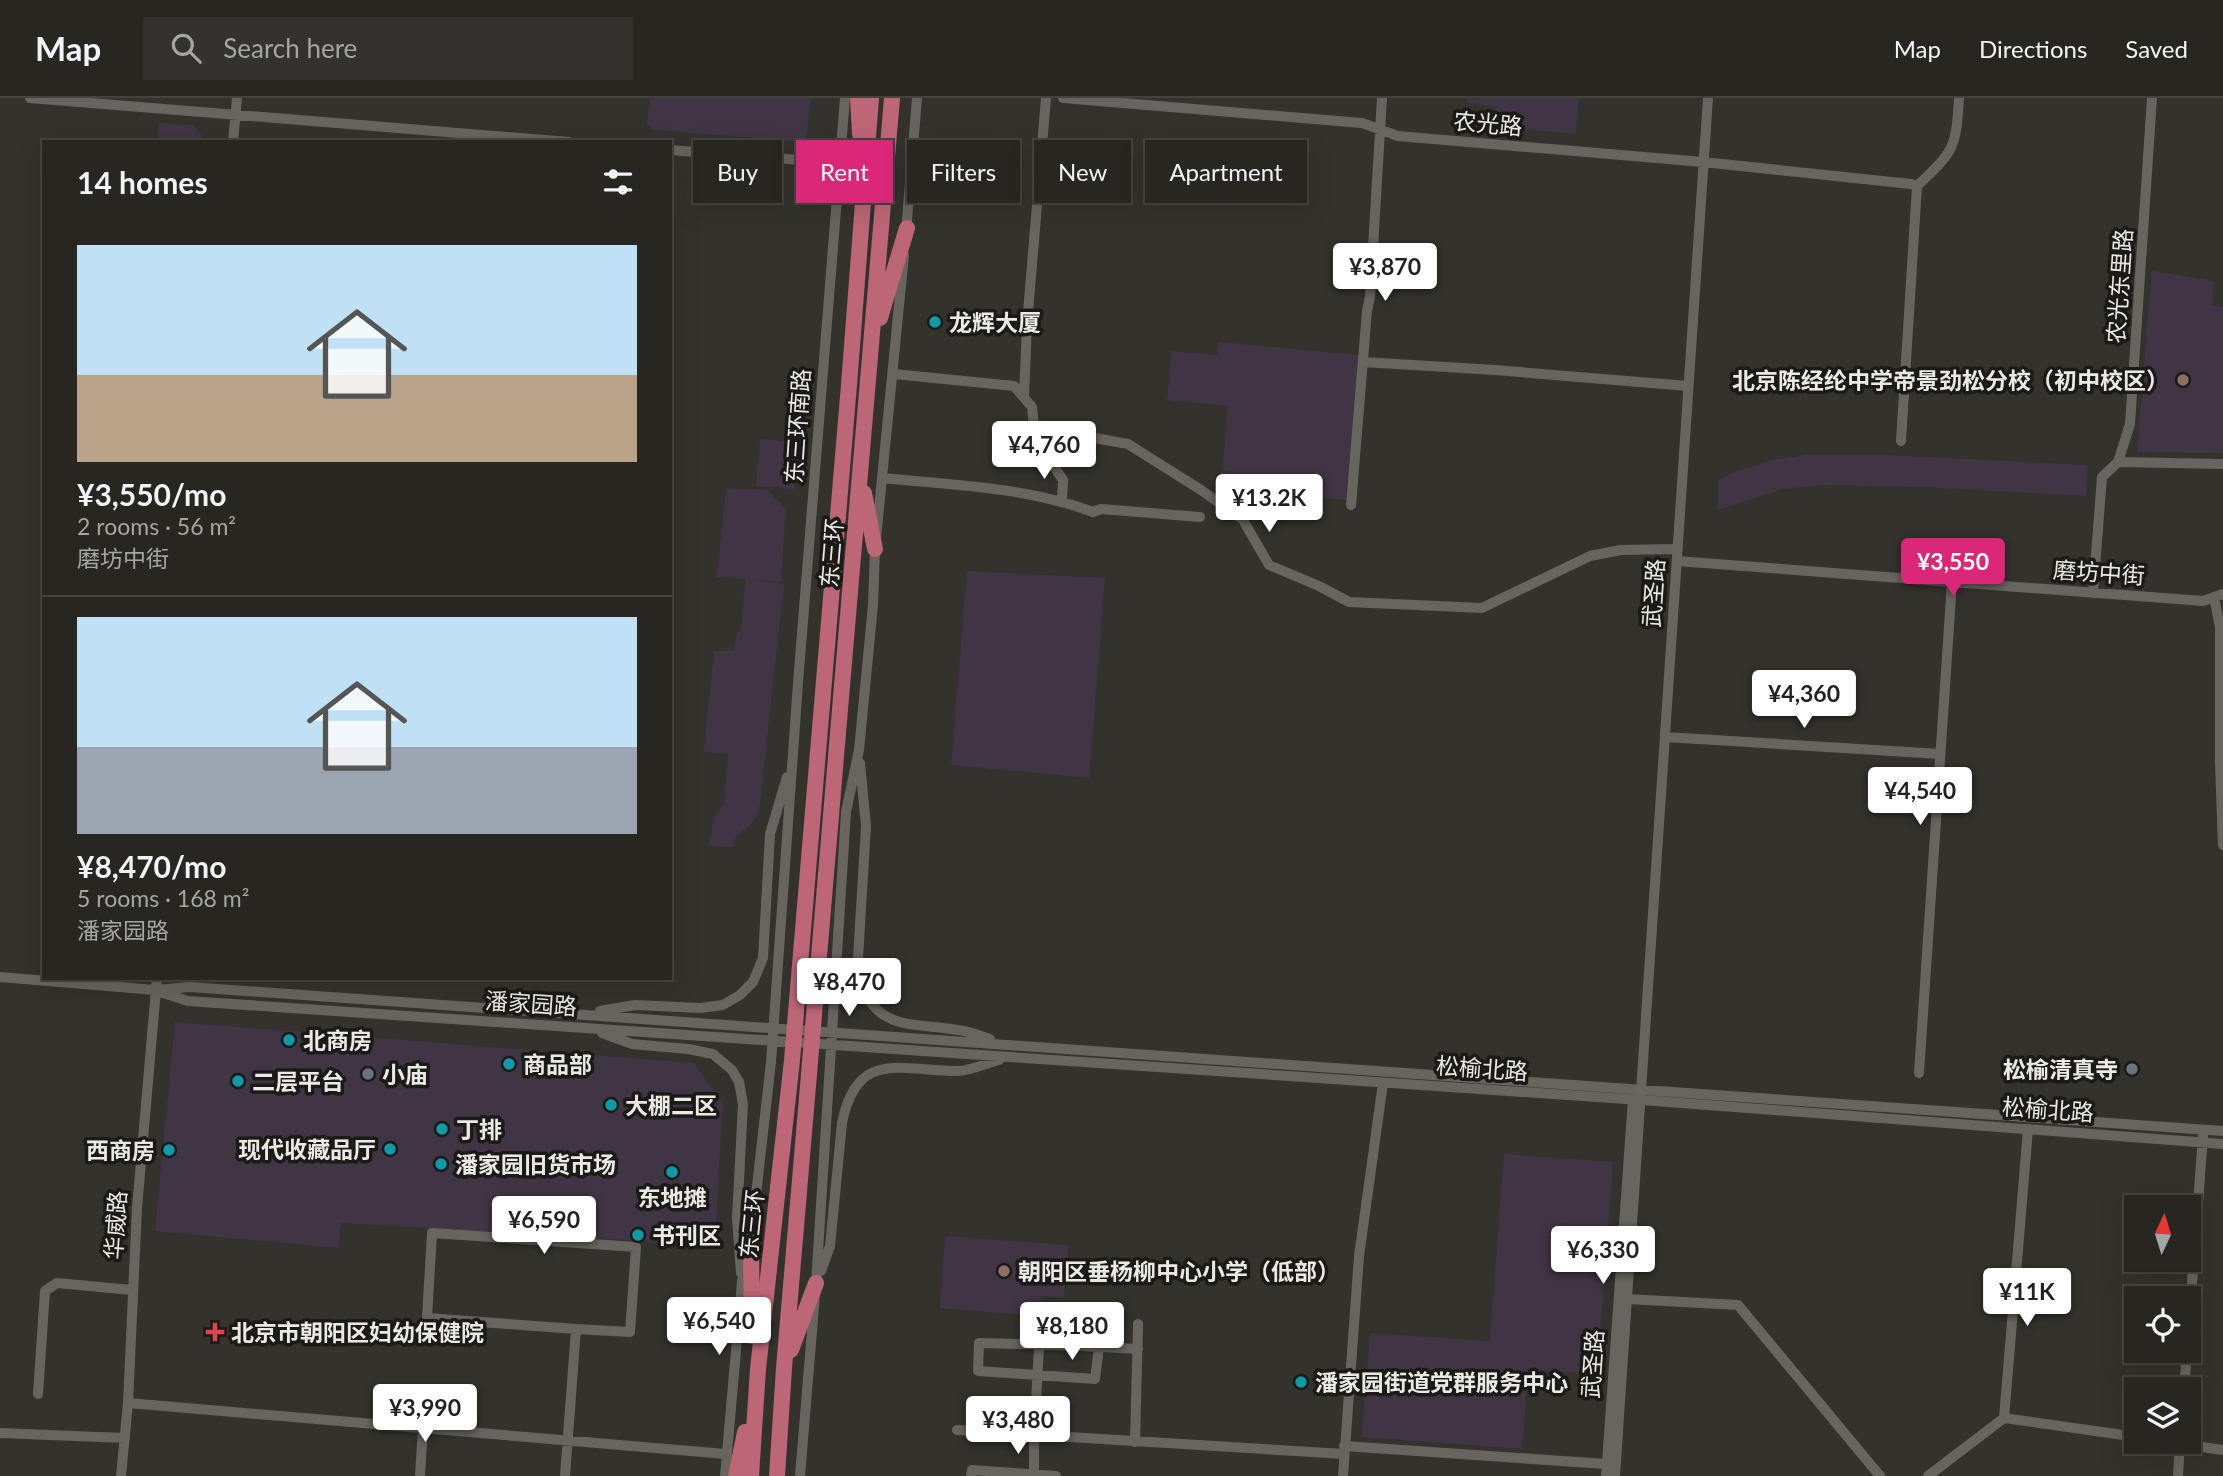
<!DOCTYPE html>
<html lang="en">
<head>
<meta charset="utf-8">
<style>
	:root { --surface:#272621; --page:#33322e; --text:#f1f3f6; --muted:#a4a5a5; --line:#43433f; --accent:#db2777 }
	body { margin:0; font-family:Lato,"Noto Sans SC",sans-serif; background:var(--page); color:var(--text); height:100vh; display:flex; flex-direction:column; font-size:26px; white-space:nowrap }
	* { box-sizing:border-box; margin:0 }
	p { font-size:23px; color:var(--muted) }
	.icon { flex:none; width:38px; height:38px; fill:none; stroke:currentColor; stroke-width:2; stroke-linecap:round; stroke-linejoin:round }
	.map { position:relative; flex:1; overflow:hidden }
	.side { position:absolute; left:42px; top:42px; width:630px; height:840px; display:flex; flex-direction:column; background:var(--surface); border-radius:0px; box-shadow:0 7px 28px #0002,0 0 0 2px var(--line) }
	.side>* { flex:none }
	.top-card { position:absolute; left:693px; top:42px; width:665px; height:63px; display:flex; gap:14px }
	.needle { width:46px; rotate:4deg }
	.controls { position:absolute; left:2124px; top:1097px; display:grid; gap:14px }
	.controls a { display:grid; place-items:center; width:77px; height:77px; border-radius:0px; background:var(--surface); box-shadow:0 7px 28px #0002,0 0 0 2px var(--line); font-size:35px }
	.price { position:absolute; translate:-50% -60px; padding:0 16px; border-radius:7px; background:#fff; color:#222; font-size:23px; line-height:46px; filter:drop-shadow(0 2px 4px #0008) }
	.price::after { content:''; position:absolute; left:50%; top:42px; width:21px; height:16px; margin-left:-10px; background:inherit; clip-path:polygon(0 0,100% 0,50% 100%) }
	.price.current { background:var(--accent); color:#fff }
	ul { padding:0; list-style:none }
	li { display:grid; align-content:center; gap:14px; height:371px; padding:0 35px }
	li+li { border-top:2px solid var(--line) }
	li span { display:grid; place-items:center; height:217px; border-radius:0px; color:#555 }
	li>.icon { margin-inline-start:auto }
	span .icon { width:126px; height:126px; fill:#fffc; stroke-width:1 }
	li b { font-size:30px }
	h2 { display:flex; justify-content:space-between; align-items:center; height:84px; padding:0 35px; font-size:30px }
	.tag { padding:0 24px; border-radius:0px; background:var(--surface); box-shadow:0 7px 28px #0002,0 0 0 2px var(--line); font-size:24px; line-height:63px }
	.tag.current { background:var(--accent); color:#fff }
	header { display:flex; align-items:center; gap:42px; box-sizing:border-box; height:98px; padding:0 35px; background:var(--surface); border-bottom:2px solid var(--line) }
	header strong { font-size:33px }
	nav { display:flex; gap:38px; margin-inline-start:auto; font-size:24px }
	.search { width:490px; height:63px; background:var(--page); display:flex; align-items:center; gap:18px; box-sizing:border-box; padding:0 24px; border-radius:0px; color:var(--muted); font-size:26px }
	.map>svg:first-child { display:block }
	.commercial { fill:#403544 }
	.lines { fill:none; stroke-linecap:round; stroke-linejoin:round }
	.minor { stroke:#68655e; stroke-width:10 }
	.highway { stroke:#bd6677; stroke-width:16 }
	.culture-dot { fill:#0f9aa8; stroke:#1b1a17; stroke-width:2.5 }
	.education-dot { fill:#8d6e63; stroke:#1b1a17; stroke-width:2.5 }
	.worship-dot { fill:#6b7280; stroke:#1b1a17; stroke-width:2.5 }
	.health-dot { fill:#e0444e; stroke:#1b1a17; stroke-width:2.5 }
	.labels { text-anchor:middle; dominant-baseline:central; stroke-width:7; stroke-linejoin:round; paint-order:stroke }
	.street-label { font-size:23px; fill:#eae9e5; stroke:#1b1a17 }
	.poi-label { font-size:23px; font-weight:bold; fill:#eae9e5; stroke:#1b1a17; text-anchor:start }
</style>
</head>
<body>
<header>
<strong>Map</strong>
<div class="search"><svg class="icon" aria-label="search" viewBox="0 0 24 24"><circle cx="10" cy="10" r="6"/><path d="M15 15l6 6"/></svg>Search here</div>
<nav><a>Map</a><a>Directions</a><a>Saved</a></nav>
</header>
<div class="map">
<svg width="2223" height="1378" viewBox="0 0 2223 1378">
	<rect width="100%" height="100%" fill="#34322c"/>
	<path class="commercial" d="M650,0h161l-5,44 -152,-12 -7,-6z
		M1467,0h112l-3,36 -83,-7 2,-21 -28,-3z
		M159,25l35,2 12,17h-49z
		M2152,173l62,10 -2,24 11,2v146l-86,-1z
		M1219,244l140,13 -13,145 -125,-12 7,-82 -61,-6 5,-49 45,4z
		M760,341l38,3 -4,47 -38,-3z
		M1807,357h79l201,10 -1,31 -163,-9 -99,-2 -40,4 -66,21v-30l20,-9 34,-11z
		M726,390l41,2 19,19 -5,73 -28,-2 31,4 -25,228 -8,13 -15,11 -2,11 -25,-1 4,-27 11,-15 4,-50 -24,-2 10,-101h20l3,-19h4l4,-53 -28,-2z
		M967,473l138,7 -16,200 -138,-13z
		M175,924l519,41 29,42 -9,144 -73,-8 -300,-18 -3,25 -183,-17z
		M1504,1056l109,8 -16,212 -69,-5 -6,80 -160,-12 8,-104 120,8z
		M945,1138l123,9 -4,53 -23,-2 -1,20 -100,-8z"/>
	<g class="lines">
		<path class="minor" d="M30,0l539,44
			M1063,0l299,25 36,13 305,26 208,22 6,2
			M233,44l4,-44
			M670,52l169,13
			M906,134l11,-134
			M1363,264l132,8 193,16
			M894,276l120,12 18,21 2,20 94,17 73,46 42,30 26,45 50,21 30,16 133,6 108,-52 31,-6 56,-1
			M1024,299l3,-73 19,-226
			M1034,329l9,23 20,30 -1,20
			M1901,343l16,-255c37,-35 39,-37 42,-88
			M2118,364l105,2
			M883,380c71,7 143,9 210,34l8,-3 99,8
			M1351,407l16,-194 3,-14 12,-199
			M1677,463l526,40 20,-7
			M2093,495l9,-116 16,-15 12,-38 22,-326
			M2214,499l6,30v136l3,82
			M1665,639l275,17
			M860,665l6,63 -9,149c19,57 52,47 101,55 11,1 22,6 32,9
			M0,879l155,13 35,-3 2033,144
			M160,894l28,9 1453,99 582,44
			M600,913l35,-6 65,3 23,-3 17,-10 13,-13 10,-24 7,-124 17,-57
			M602,935l30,11 56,5 25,5 19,16 7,12 4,22 -6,114 4,55
			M1919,975l33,-491
			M750,1150l21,-186 27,-379 47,-585
			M821,1173l9,-25 12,-123c15,-75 60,-52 115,-52 14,0 30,-8 42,-11
			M1627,1201l111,6 142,171
			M2189,1225l14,-187
			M1099,1249l-4,32 -117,-8 1,-28c53,1 106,3 159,6
			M2184,1292l3,-39
			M38,1296l7,-103 12,-8 75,7
			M128,1305l598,51
			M2004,1320l133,19
			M957,1332l387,24
			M0,1335l125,5
			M1135,1344l3,-118
			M2168,1344l55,8
			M1344,1348l262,18
			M121,1378l7,-73 9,-195 20,-230
			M420,1378l3,-48
			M565,1378l11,-147 -149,-11 5,-85 204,14 -6,85 -54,-3
			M725,1378l17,-194 4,-19
			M800,1378l16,-193 30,-471 13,-62 14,-145 2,-56 29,-294
			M971,1378l1,-6 84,6
			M1034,1378v-41l6,-105
			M1343,1378l16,-220 24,-173
			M1606,1378l27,-377 4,-4
			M1615,1378l93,-1378
			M1928,1378l76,-58 24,-289
			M2178,1378l2,-34"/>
		<path class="highway" d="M858,0l2,36
			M880,220l27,-90
			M864,395l11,56
			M751,1146l1,92
			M791,1252l25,-67
			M736,1378l9,-44
			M751,1378l7,-107 34,-309 57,-675 22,-287
			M777,1378l7,-108 108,-1270"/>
	</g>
	<g class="culture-dot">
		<circle cx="935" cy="224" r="7"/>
		<circle cx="289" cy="942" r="7"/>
		<circle cx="509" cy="966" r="7"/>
		<circle cx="238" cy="983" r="7"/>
		<circle cx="611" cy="1007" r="7"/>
		<circle cx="442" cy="1031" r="7"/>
		<circle cx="390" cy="1051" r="7"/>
		<circle cx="169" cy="1052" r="7"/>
		<circle cx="441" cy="1066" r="7"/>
		<circle cx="672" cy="1074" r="7"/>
		<circle cx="638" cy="1137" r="7"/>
		<circle cx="1301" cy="1284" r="7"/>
	</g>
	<g class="education-dot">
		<circle cx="2183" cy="282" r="7"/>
		<circle cx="1004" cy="1173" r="7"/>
	</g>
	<g class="worship-dot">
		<circle cx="2132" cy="971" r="7"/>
		<circle cx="368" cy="976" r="7"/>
	</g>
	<path class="health-dot" d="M211.5 1223.5h7v7h7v7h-7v7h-7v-7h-7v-7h7z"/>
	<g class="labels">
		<g class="street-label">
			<text transform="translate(1488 25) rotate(5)">农光路</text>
			<text transform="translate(2119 188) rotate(-86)">农光东里路</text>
			<text transform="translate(797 328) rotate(-86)">东三环南路</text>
			<text transform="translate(831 455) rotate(-85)">东三环</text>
			<text transform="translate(2099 474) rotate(4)">磨坊中街</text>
			<text transform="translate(1653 495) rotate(-86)">武圣路</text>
			<text transform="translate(531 905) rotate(4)">潘家园路</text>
			<text transform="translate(1482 970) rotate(4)">松榆北路</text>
			<text transform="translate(2048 1011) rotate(4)">松榆北路</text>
			<text transform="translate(751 1126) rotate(-84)">东三环</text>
			<text transform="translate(115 1127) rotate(-86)">华威路</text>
			<text transform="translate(1592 1266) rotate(-86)">武圣路</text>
		</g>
		<g class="poi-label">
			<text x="949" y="224">龙辉大厦</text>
			<text x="2169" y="282" text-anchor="end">北京陈经纶中学帝景劲松分校（初中校区）</text>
			<text x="303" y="942">北商房</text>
			<text x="523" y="966">商品部</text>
			<text x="2118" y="971" text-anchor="end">松榆清真寺</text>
			<text x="382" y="976">小庙</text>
			<text x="252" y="983">二层平台</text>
			<text x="625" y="1007">大棚二区</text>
			<text x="456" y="1031">丁排</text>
			<text x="376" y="1051" text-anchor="end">现代收藏品厅</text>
			<text x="155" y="1052" text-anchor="end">西商房</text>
			<text x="455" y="1066">潘家园旧货市场</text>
			<text x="672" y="1099" text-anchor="middle">东地摊</text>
			<text x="652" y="1137">书刊区</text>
			<text x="1018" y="1173">朝阳区垂杨柳中心小学（低部）</text>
			<text x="231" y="1234">北京市朝阳区妇幼保健院</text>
			<text x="1315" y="1284">潘家园街道党群服务中心</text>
		</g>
	</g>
</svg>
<div class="controls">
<a><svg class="needle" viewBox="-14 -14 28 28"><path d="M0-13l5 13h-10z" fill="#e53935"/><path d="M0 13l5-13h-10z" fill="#a4a5a5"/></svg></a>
<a><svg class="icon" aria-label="locate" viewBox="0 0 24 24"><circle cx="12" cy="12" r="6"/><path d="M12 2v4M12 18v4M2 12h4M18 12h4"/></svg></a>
<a><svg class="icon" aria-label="layers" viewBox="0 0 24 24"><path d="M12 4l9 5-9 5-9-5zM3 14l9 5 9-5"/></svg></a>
</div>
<b class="price" style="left:1385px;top:205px">¥3,870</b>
<b class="price" style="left:1044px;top:383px">¥4,760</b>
<b class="price" style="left:1269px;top:436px">¥13.2K</b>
<b class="price current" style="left:1953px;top:500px">¥3,550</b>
<b class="price" style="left:1804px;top:632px">¥4,360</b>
<b class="price" style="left:1920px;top:729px">¥4,540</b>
<b class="price" style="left:849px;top:920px">¥8,470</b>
<b class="price" style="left:544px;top:1158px">¥6,590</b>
<b class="price" style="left:1603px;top:1188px">¥6,330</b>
<b class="price" style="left:2027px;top:1230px">¥11K</b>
<b class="price" style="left:719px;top:1259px">¥6,540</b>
<b class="price" style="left:1072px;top:1264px">¥8,180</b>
<b class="price" style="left:425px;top:1346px">¥3,990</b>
<b class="price" style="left:1018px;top:1358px">¥3,480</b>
<div class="top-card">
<a class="tag">Buy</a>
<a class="tag current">Rent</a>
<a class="tag">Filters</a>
<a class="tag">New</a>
<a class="tag">Apartment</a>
</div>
<section class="side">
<h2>14 homes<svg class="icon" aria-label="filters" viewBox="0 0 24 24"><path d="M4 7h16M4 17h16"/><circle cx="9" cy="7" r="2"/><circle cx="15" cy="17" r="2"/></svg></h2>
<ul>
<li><span style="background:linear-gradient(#bfe0f5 60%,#b9a48a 0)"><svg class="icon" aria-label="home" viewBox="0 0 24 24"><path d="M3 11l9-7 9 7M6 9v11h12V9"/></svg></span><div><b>¥3,550/mo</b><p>2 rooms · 56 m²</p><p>磨坊中街</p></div></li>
<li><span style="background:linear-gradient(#bfe0f5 60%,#9aa5b1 0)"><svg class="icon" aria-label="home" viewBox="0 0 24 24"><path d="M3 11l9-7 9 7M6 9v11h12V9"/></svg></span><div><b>¥8,470/mo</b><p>5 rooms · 168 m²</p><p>潘家园路</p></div></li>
</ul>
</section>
</div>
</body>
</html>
